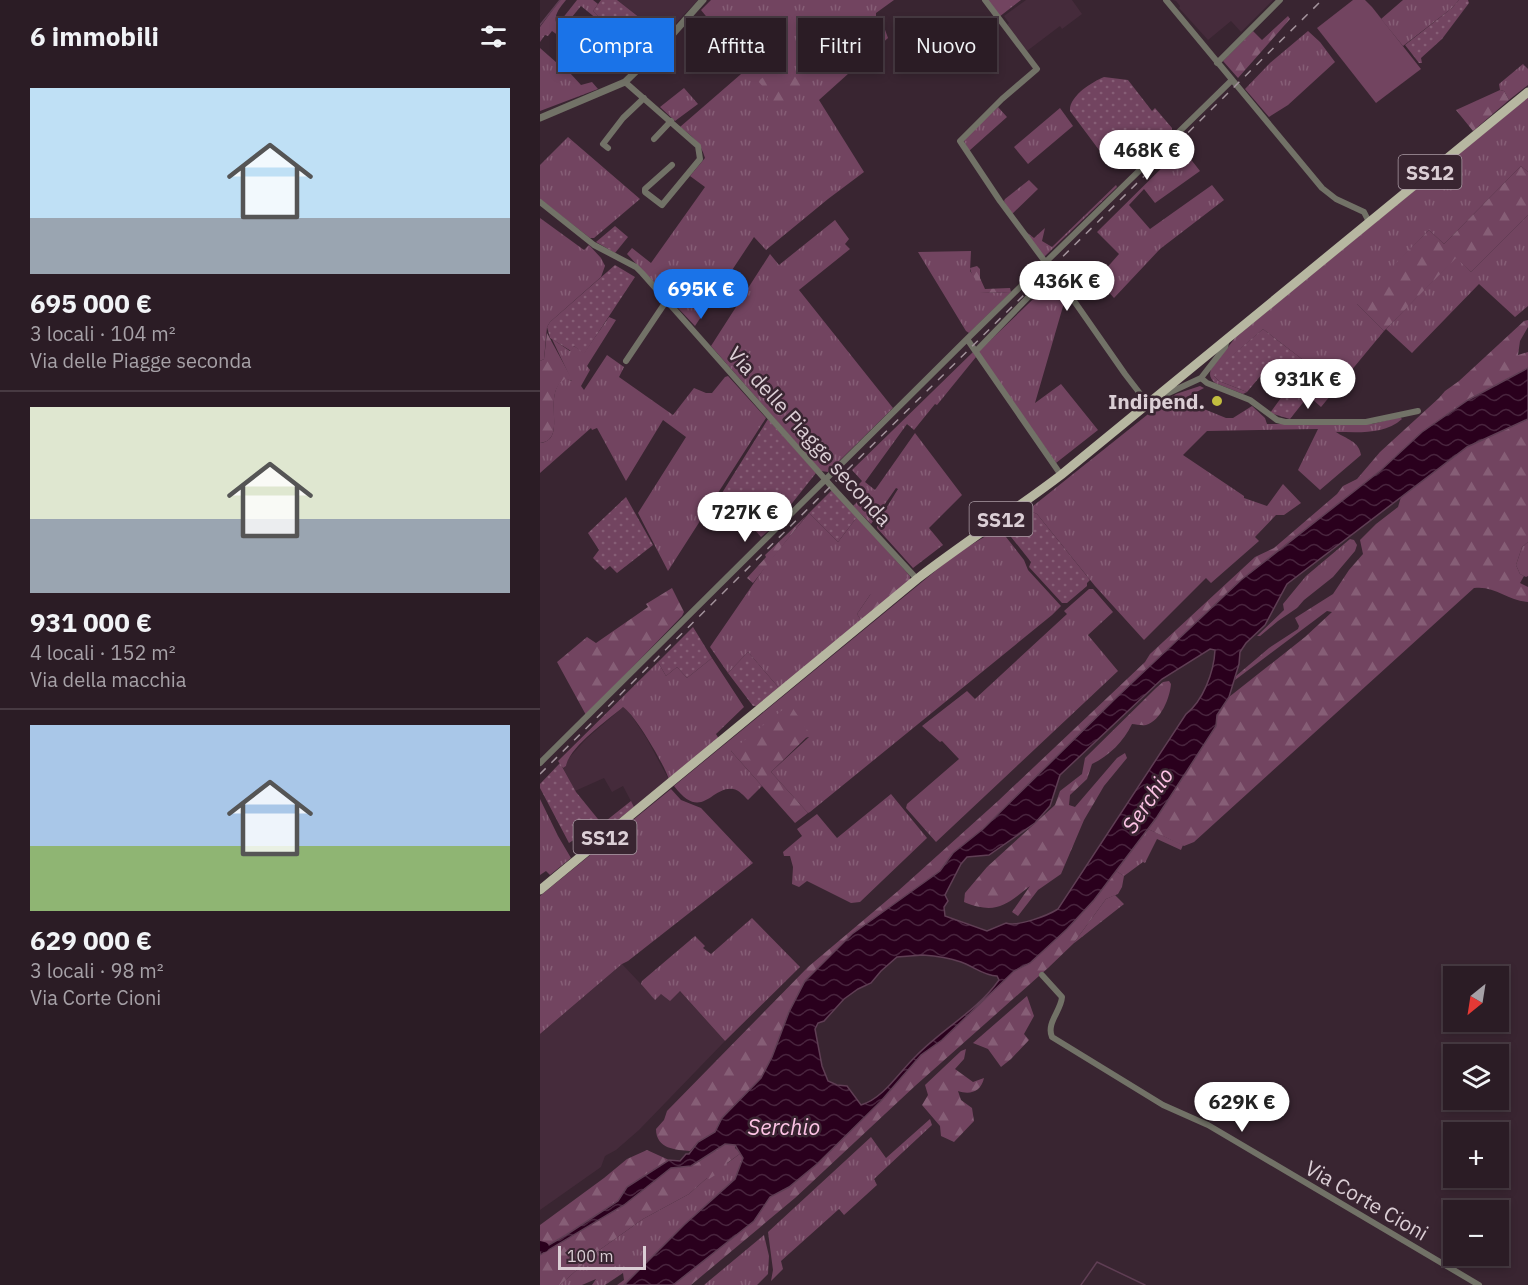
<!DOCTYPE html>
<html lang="it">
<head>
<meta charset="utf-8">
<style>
	:root { --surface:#2b1c25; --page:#33252d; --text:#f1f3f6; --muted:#a6a1a7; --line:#473a42; --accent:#1a73e8 }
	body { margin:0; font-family:"IBM Plex Sans",sans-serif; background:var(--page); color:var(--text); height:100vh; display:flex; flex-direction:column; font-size:22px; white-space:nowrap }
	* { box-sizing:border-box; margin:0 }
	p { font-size:20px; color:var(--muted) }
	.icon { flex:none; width:33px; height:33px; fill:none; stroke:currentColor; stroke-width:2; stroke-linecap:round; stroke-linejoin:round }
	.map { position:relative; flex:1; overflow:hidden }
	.drawer { display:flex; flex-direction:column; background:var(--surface); width:540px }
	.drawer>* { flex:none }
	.top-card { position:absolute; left:18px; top:18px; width:570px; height:54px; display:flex; gap:12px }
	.needle { width:39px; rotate:210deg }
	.tools { position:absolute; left:903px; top:966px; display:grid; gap:12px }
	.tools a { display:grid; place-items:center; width:66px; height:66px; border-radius:0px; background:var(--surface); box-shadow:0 3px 9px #0003,0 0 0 2px var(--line); font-size:30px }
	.scale { position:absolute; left:18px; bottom:15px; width:88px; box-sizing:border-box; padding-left:6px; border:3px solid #dbced5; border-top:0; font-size:16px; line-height:21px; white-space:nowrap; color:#dbced5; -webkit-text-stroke:4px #392531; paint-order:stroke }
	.price { position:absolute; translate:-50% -51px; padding:0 14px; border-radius:21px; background:#fff; color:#222; font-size:20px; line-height:39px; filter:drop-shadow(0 2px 3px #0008) }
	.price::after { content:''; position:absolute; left:50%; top:36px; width:18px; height:14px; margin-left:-9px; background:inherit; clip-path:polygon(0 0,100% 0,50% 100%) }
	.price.active { background:var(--accent); color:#fff }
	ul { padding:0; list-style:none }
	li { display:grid; align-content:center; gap:12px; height:318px; padding:0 30px }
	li+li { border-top:2px solid var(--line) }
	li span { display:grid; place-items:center; height:186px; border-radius:0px; color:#555 }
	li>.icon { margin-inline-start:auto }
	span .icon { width:108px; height:108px; fill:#fffc; stroke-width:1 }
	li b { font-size:26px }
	h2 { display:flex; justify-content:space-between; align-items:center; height:72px; padding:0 30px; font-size:26px }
	.chip { padding:0 21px; border-radius:0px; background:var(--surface); box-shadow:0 3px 9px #0003,0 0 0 2px var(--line); font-size:21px; line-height:54px }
	.chip.active { background:var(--accent); color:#fff }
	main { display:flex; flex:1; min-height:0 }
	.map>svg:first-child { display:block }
	.built { fill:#452b3b }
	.grass { fill:url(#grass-tufts) }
	.forest { fill:url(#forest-firs) }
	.park { fill:url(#park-dots) }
	.pitch { fill:#724460 }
	.water { fill:url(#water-waves); stroke:#5f3e54; stroke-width:1.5; fill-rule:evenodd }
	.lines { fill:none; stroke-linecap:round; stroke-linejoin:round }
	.stream { stroke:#5f3e54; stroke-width:1.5 }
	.river { stroke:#2a001d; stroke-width:10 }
	.minor { stroke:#727267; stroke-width:6 }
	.tertiary { stroke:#727267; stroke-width:7 }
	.primary { stroke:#b7b7a1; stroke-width:9 }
	.rail { stroke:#a3939c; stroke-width:1.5; stroke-dasharray:8 8; stroke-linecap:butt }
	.poi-dot { fill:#c2bd3f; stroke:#392531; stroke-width:2 }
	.labels { text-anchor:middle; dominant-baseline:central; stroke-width:5; stroke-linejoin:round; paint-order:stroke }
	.shield { fill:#392531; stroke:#aa9ba4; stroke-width:1.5 }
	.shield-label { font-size:20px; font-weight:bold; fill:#dbced5 }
	.poi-label { font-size:21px; font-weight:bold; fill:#dbced5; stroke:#392531; text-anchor:end }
	.street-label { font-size:21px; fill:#dbced5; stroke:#392531 }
	.water-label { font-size:22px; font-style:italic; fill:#fec4e6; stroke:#392531 }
</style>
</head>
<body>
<main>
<section class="drawer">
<h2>6 immobili<svg class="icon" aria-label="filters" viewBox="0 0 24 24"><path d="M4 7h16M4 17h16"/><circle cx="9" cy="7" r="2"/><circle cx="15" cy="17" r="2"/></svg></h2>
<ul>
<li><span style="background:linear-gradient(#bfe0f5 70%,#9aa5b1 0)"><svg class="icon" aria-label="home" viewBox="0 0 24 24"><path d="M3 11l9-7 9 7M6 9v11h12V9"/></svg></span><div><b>695 000 €</b><p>3 locali · 104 m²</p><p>Via delle Piagge seconda</p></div></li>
<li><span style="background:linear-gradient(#dfe7d0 60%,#9aa5b1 0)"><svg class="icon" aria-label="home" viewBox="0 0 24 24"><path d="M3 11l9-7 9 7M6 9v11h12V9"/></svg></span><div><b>931 000 €</b><p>4 locali · 152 m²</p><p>Via della macchia</p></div></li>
<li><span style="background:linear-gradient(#a9c7e8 65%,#8fb573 0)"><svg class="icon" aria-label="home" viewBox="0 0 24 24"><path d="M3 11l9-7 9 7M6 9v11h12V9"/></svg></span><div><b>629 000 €</b><p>3 locali · 98 m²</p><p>Via Corte Cioni</p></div></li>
</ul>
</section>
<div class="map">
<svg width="988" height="1285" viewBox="0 0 988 1285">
	<defs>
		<pattern id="grass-tufts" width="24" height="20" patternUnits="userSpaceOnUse" patternTransform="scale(1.5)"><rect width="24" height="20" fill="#724460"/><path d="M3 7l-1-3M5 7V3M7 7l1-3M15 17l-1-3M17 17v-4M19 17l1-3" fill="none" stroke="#865e76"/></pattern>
		<pattern id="forest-firs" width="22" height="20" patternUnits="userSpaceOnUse" patternTransform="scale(1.5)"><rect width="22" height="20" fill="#724460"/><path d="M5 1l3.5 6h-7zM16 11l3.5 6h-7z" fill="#865e76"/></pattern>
		<pattern id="park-dots" width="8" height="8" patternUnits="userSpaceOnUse" patternTransform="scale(1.5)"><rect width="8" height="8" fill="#724460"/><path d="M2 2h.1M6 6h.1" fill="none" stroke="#865e76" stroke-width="1.8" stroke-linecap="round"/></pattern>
		<pattern id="water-waves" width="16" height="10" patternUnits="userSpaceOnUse" patternTransform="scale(1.5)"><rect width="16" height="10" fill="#2a001d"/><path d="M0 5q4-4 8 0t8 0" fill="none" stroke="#48243d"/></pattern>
	</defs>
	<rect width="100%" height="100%" fill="#392531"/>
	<path class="built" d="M77,0h81l-34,36z
		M486,0h46l10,14 -20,15 -2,-3 -33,25 -20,-26 2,-2 -5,-7z
		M633,0h100l-32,32 -10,-11 -23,19 -29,-32 1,-2 -4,-5z
		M83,707l5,3 19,29 22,41 -35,27 -11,-21 -11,6 -8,-14 -29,13 -12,-23 3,-2 2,-7 18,-20z
		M82,964l33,35 6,-6 18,-3 46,51 -86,89 -23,20 -11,6 -4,11 -61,43v-176z"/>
	<path class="grass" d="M20,0h6c-11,13 -16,22 -1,34l-3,4 -10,-7 -4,5 -3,-1 -5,7v-15z
		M37,0h16l5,4 -5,7 12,12 -2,1 -22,-18 -14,17 -5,-4z
		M171,0h183l-18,13v4l8,10 4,11 -69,62 45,72 -36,27 -62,51 -12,-13 -59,89 -68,-72 5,-6 19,15 54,-76 -15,-11 15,-18c-4,-15 -13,-22 -25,-31l68,-59 -47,-58z
		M448,0h33l-22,17z
		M863,0h56l-7,8 -49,38 -22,-27z
		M110,23l16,15 -14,13 -13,-14z
		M768,31l12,11 15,20 -47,43 -19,12 -24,-28 25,-26z
		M0,48l17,15 2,-2 22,24 11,-3 6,7 -58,22z
		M983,64l5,5v16l-19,15 -5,-9 -4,-1 -1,-6z
		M144,88l14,16 -23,17 -15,-14z
		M988,97v75l-7,-6 -77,78 -15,-14 -72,74 27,27 -63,76 -12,-11 15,-20 -61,-47 -46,40 -3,7 5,5 28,11 -4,2 -28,-11c-5,-5 -6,-8 -4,-14l24,-31z
		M458,107l9,10 -38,34 -5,-10 2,-4z
		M520,108l13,18 -45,38 -14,-17z
		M28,137l72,62 -46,39h-4l-50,-39v-34z
		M642,148l18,23 -45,32 -11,-14 -15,16 21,24 62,-44 12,15 -64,49 -46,49 -17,-19 22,-25 -22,-22z
		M489,180l9,9 -27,26 -7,-14 1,-2z
		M576,185l1,2 -73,70 -19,-26 9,7 11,-10 -3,13 10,6z
		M988,215v91l-13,11 -36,-33 -67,69 -26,-24 70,-72 15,15z
		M0,218l44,32 5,-5 12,13 4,8 -4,11 -51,45 -3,5 -3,32 -4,2z
		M295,220l14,19 -4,5 5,5 -51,41 94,118 -65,64 -7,-1 -110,-125 59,-92 9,11z
		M431,251l-1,20 10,13v9l31,-1 -42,41 -3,-2 -48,-79z
		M511,282l6,2 9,12 -31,107 26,-19 37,46 -42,33 -78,-111z
		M69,317l7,3 -29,46 3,4 -9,16 3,4 23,-35 17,12 -5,10 54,38 21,-27 12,5h6l13,-16 3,-1 38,42 -98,153 -30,-58 48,-76 -23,-17 -37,61 -29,-53 -5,2 -1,-2 -51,45v-30c29,-3 0,-49 25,-65l7,3 -20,-42 18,12 4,-5 10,7z
		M433,352l3,5 -39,48 -2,-1 -21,26 -7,-6 -42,58 10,8 40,-57 47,62 -33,33 14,17 -30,23 -36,-40v-5l21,-34 -2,-1 -25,36 -18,-18 10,-10 -7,-9 6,-6 -10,-11z
		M660,386l4,2 -15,8 7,6 -2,3 32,13h7l19,-12 13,12 2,6h105l28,-7 2,2c-18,16 -43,13 -66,13 10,7 23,9 25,23l-41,35 -22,-20 20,-41 -111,2 -24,24 61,41v2l23,8 16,-22 18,19 -17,12h-8l-21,22 4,4 -48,42 -5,-5 -62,62 -49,-54 -58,-72 -9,-4 119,-95 29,-21z
		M269,513l29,29 19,-25 53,59v4l-40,15 -13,19 5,8 -83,66 -31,-36 -20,21 -18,-26 57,-83z
		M459,528l25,32 4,10 33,36 -9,9 -242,197 -2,1 -37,-41 38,-35 -78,14 31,35 -14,14c-4,-4 -9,-10 -15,-11 -22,-3 -31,34 -59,-3l282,-232z
		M810,539l4,1 3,5 -2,6 -22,26 -29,23 -7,8 -19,13 -18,15h-3l27,-26 -1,-6 23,-28z
		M988,542v34l-2,1 -6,-3 -4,-9 6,-18z
		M549,589h4l20,23 -25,23 30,36 -182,171 -30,-34 1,-4 52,-45 -17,-18 -2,1 -18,-16 45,-35 8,8 92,-85 -3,-3z
		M172,658l32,49 -28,27 3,5 -50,41c-3,-13 -35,-67 -46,-73 -16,14 -53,39 -57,59l-3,2 -5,-7 100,-99 8,14 11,-9 10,11z
		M131,789l10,11 20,8 52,55 -125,98 -6,3 -82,70v-138z
		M351,794l36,44 -67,64 -9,1 -44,-22 -8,6 -7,-3 1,-17 -3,-11h-6l-1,-4 19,-16 -5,-7 20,-15 20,24z
		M0,799l18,37 13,22 -21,17 -4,-4 -6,4z
		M608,829l35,16 -2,5 -24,-11 -12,24 -2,-1 -19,14 -8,-5z
		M575,895l9,9 -51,40 33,-45z
		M212,918l48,49 -75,74 -45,-50 -10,10 -9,-7 -6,6 -14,-16 1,-3 53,-45 10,10 -2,2 8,6z
		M390,1119l2,6 -58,54 3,6 -33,30 -5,-6 -58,52 2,8 -12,12 2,-11 -5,-38 103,-95 15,21z
		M201,1153l2,5 -8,21 -111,106h-7l7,-5 -1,-7 -18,12h-13l4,-6 -14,6h-22l38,-34 45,-32 46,-25 18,-16z
		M224,1235l5,21 -1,18 -11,11h-53z"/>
	<path class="forest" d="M748,16l2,3 -52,59 -15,-17 30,-30 9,9z
		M229,73l32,1 4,3 -4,11 -23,19 -11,-8 2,-5 -11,-13z
		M960,90l4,1 5,9 -36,31 -17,-21z
		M981,166l7,6v43l-57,57 -15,-14 -72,73 -28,-28 73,-73 15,14z
		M437,266l3,3v9l5,11 25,-1 1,4 -31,1c0,-13 -8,-14 -10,-25z
		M988,320v7l-8,14 -2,14 10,-3v16l-60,32 -46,32 -42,39 -139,109 -124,117 -134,132 -30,24 -13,18 -88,63 -47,47 -16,31 -17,45 -11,21 -39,40 -7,14 -17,10 -8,9c-14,-1 -34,-2 -34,-22l8,-9 3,-9 141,-144 90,-76 100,-90 147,-139 5,-8 105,-97 19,-9 63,-54 6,-8 14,-7 23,-27 59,-54 6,-7 14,-10 65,-60z
		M7,333l26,48 -8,-2c-25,15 4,61 -25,64v-82l4,-2z
		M988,419v123l-6,5 -6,18 4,9 4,2 -4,7 8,4v15c-19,-1 -34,-17 -54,-14l-280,254 -10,4 -36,-17 68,-103 1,-11 12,-18 76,-60 27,-25 -5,-1 -92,69 1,-4 33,-28 29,-19 1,-3 -4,-8 38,-24 16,-24 14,-16 -3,-14 16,-16 22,-17 3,-10 66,-50z
		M266,516l-53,67 -6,-5 19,-21 -1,-2z
		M360,571l10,9 -48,42 -5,-8 13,-19z
		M132,588l12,24 -2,4 -96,99 -29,-53 30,-25 9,6 52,-36 -2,-3z
		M629,681l2,3c-1,13 -10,37 -25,41 -4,1 -10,-1 -14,-1 -8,17 -23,32 -40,40l-5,15 -17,16 -1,10 6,2 42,-49 8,-5 2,5 -23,28 -20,34 -23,54 -23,16 -20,26 -6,-4 18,-26c-24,19 -34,29 -66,16l1,-9 22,-26 68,-62 5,-14 22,-17 3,-16 71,-70 7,-6z
		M250,704l20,30 -39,38 37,41 -13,10 -64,-72z
		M576,871l8,5 -2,11 -4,7 -12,5 -33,45 -25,24 -133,118 -120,112 -104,87h-18l81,-64 16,-24 19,-10 28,-23 64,-63 40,-46 21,-15 72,-69 16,-8 37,-34 27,-29z
		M487,996l7,20 -10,18 5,6 -18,19 -10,8 -13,-18 -15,-6z
		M426,1049l-2,10 -9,10 18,13 11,-4c-3,14 -14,17 -26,13l3,9 11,8 2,13 -20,21 -13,-6 -1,-10 -18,-21 6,-10 -3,-10 36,-34z
		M185,1144l10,1v3l6,5 -14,10 -1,5 -17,11 -2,-1 -18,16 -46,25 -45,32 -38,34h-20v-30l84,-50 47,-37 20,-2z
		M107,1150l22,10 -42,27 -9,14 -52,34 -26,15v-25l64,-47 23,-19z"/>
	<path class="park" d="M61,0h16l32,25 -10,12 2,2 -10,10 3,3 -18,20 -3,-3 -3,3 -16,-12 12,-14 -11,-11 10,-12 -12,-12z
		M919,0h9l1,3 -27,36 -21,19 1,5h-3l-14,-18 47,-37z
		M564,77l24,3 24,31 3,-3 17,20v4l-14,14 -6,-6 -37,27 -14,-17h-2l-29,-39c-1,-15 22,-29 34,-34z
		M75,226l13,11 -13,16 -19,-11z
		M75,265l20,12 -51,77 -10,-8 -3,5 -21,-13 -3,-11 3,-5z
		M723,329l61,47 -34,43 -20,-6 16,-22 -23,-18 -16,19 -28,-11 -5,-5 2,-7z
		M228,419l48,54 -42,53 -13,11 -39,-44z
		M292,490l25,27 -19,25 -29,-29z
		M86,497l27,48 -36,28 -7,-7 -5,4 -12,-12 6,-8 -11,-17z
		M488,510l9,4 53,66 -3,3v3l-20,17h-5l-33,-36 2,-5 -27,-34z
		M153,627l19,31 -25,20 -10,-11 -11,9 -8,-14z
		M208,652l31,36 -22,18h-4l-25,-33z
		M20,763l16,29 26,32 29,-23 3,6 -34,27 -7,-7 -24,16 -29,-55v-4z"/>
	<path class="pitch" d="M813,0h12l7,7 49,62 -45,34 -59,-75z"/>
	<path class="water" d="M988,368v51l-61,28 -180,137 -22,41 -19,18 -6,9 -1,12 -10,33 -12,18 -1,11 -59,91 -63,83 -27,29 -37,34 -16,8 -72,69 -21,15 -40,46 -64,63 -28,23 -19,10 -16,24 -81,64h-49l60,-60 51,-46 8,-21 -8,-13 -10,-1 -34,22 -20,2 -47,37 -84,50v-5l26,-15 52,-34 9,-14 42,-27 11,1 6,-7h3l9,-12 17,-10 7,-14 39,-40 11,-21 17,-45 16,-31 47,-47 88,-63 13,-18 30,-24 134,-132 124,-117 139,-109 42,-39 46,-32zM670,649l5,1c-1,22 -12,51 -29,64l-128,195c-11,7 -41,18 -52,14l-19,8 -42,-15 -1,-9 4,-6 -3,-6 16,-31 6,-7 22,-2 46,-32 15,-17 10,-31 102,-96zM383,955c13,1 26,3 38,7 12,4 23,14 36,14l2,4c-22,31 -57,49 -83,76 -17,16 -32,42 -55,49l-14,-19 -10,-1 -9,-4 -6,-15 -7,-37 3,-6 6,-2 20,-22 14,-10 13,-6 10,-12 16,-14z"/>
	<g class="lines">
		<path class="stream" d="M0,25l20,-25
			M541,1285l16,-23 48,23"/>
		<path class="river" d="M0,1246l4,1"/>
		<path class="minor" d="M445,0l52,69 -35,30 -42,42 40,60 46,62
			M626,0l156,188 14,11 28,13 5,10
			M677,63l63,-63
			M85,82l73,64 2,13 -38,46 -17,-13v-3l27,-24
			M114,139l17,-18
			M68,148l-5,-4 20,-26 21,-20
			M0,202l54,43 42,22 6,6 190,214 85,92
			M427,339l94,136
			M436,351l67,-69 6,-4h9l67,96 23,30
			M86,361l41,-61
			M661,378l6,5 43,17 27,20 8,2h81l52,-11
			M622,396l39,-18 24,-31 2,-8
			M0,763l427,-424 265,-259
			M502,975l20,22c-1,14 -16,26 -10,40l111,68 45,20 271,160"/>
		<path class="tertiary" d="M0,118l85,-36 38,-37 40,-45"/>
		<path class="primary" d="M0,890l377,-311c46,-36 97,-68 144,-104l467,-383"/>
		<path class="rail" d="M0,774l782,-774"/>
	</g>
	<circle class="poi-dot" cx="677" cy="401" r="6"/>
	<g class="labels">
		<g class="shield">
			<rect x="858.5" y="155" width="63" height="34" rx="4.5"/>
			<rect x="429.5" y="502" width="63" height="34" rx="4.5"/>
			<rect x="33.5" y="820" width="63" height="34" rx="4.5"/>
		</g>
		<g class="shield-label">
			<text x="890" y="172">SS12</text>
			<text x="461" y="519">SS12</text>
			<text x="65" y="837">SS12</text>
		</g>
		<g class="poi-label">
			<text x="665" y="401">Indipend.</text>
		</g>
		<g class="street-label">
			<text transform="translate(270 436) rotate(48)">Via delle Piagge seconda</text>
			<text transform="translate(827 1200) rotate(30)">Via Corte Cioni</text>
		</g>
		<g class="water-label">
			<text transform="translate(607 800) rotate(-56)">Serchio</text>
			<text x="244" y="1126">Serchio</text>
		</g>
	</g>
</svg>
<div class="tools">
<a><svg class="needle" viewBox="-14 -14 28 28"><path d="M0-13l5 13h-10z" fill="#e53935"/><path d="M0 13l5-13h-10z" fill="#a6a1a7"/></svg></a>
<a><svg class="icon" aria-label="layers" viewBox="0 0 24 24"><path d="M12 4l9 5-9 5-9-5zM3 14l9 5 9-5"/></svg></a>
<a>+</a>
<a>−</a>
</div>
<div class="scale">100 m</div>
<b class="price" style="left:607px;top:181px">468K €</b>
<b class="price" style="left:527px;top:312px">436K €</b>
<b class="price active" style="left:161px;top:320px">695K €</b>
<b class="price" style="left:768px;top:410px">931K €</b>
<b class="price" style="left:205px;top:543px">727K €</b>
<b class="price" style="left:702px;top:1133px">629K €</b>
<div class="top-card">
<a class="chip active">Compra</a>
<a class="chip">Affitta</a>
<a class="chip">Filtri</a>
<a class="chip">Nuovo</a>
</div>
</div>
</main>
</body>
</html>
